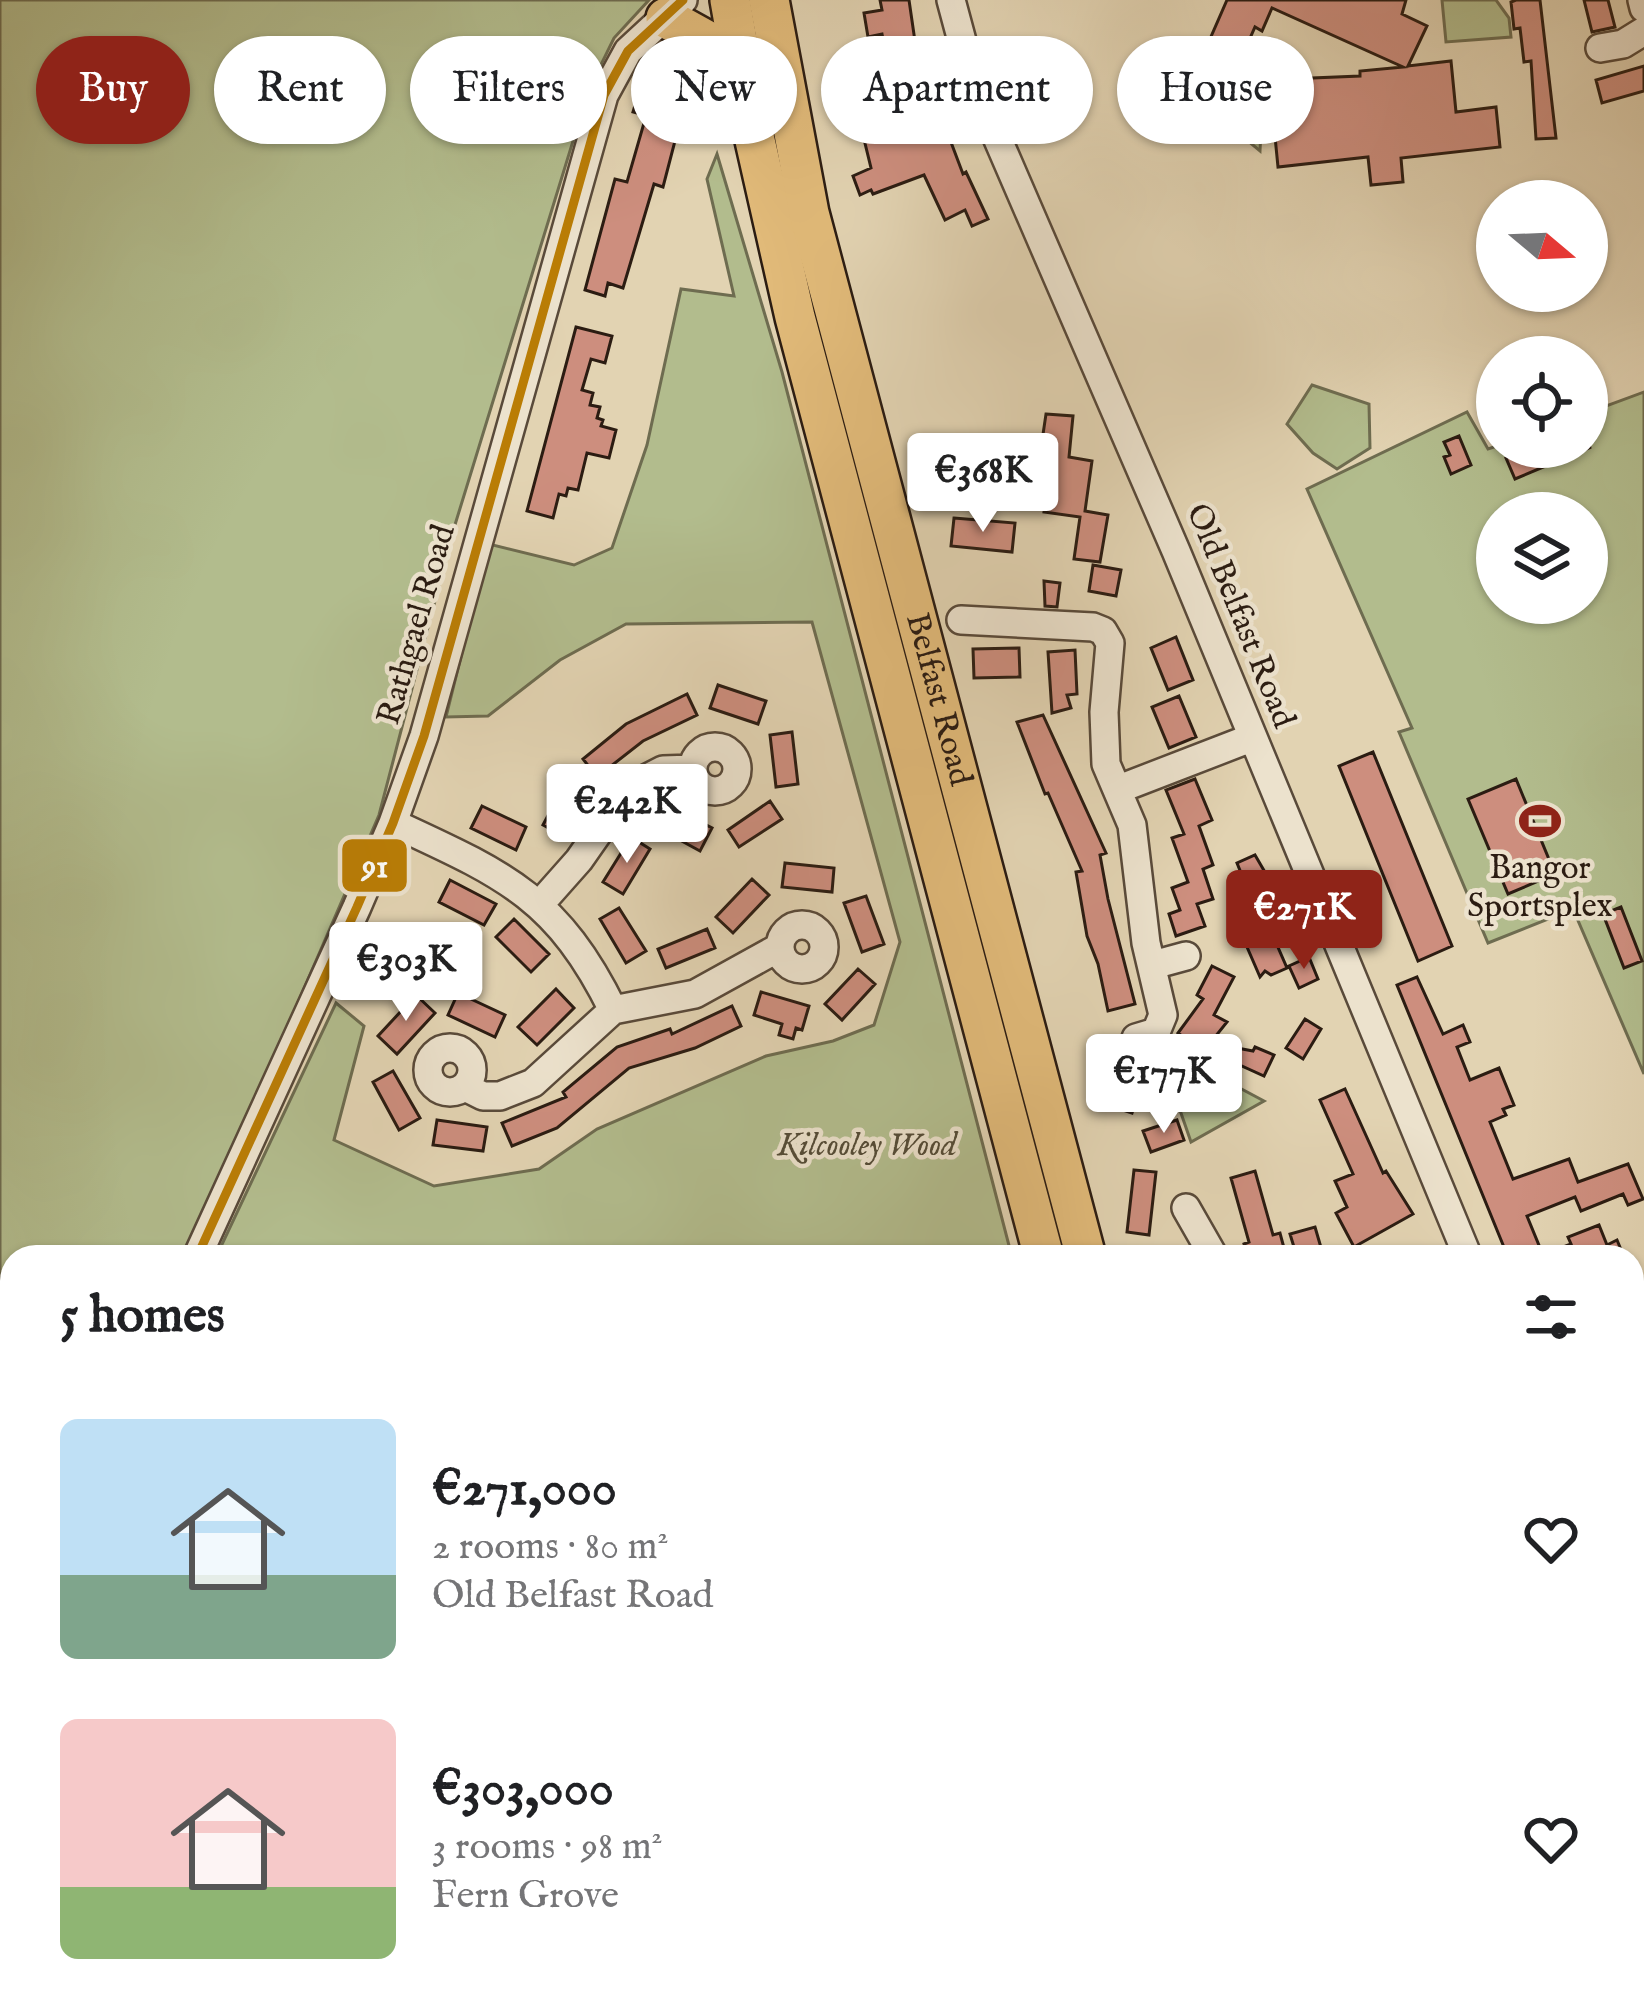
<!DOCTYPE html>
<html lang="en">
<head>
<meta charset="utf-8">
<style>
	:root { --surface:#fff; --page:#f6f6f6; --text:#202124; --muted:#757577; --accent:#8f2418 }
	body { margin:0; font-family:"IM FELL English",serif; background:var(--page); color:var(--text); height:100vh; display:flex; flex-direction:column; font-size:45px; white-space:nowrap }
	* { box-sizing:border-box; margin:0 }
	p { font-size:39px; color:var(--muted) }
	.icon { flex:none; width:66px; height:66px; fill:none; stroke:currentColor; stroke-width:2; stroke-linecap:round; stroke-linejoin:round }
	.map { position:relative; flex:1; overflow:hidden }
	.drawer { position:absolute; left:0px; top:1245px; width:1644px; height:768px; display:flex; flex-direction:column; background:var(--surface); border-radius:36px 36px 0 0; box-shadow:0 3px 9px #0004 }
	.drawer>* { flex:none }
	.top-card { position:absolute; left:36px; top:36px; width:1572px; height:108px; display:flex; gap:24px }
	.needle { width:78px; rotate:109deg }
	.tools { position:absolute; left:1476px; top:180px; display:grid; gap:24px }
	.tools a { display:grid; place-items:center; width:132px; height:132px; border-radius:50%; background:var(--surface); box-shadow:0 3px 9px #0004; font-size:60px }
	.price { position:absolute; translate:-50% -102px; padding:0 27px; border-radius:12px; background:#fff; color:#222; font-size:39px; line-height:78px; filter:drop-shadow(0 3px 6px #0008) }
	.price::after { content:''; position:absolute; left:50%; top:72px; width:36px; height:27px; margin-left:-18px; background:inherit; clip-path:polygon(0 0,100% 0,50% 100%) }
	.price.current { background:var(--accent); color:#fff }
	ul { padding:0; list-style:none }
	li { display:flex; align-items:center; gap:36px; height:300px; padding:0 60px }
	li span { display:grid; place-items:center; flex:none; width:336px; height:240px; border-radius:18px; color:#555 }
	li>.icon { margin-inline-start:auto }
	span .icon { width:144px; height:144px; fill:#fffc; stroke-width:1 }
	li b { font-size:51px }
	h2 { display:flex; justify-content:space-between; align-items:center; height:144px; padding:0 60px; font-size:51px }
	.tag { padding:0 42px; border-radius:54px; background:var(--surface); box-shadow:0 3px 9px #0004; font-size:42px; line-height:108px }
	.tag.current { background:var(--accent); color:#fff }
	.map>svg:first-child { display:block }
	.green { fill:#b2bc8d; stroke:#6e6c50; stroke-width:3; fill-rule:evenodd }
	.building { fill:#cd8e7e; stroke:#2b1c12; stroke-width:3 }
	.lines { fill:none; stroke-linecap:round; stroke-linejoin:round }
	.minor-casing { stroke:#594a3a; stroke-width:32 }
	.highway-casing { stroke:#2b1c12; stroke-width:44 }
	.minor { stroke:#ece2cd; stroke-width:27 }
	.highway { stroke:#e1ba79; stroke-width:39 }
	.bus-1-casing { stroke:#ece2cd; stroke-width:18 }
	.bus-1 { stroke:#ba7d05; stroke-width:9 }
	.labels { text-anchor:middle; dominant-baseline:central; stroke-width:9; stroke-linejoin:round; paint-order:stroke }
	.street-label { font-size:33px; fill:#2b1c12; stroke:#ece2cd }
	.poi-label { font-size:33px; fill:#2b1c12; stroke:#ece2cd }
	.park-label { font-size:33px; font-style:italic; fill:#544c37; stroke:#ece2cd }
	.line-badge { stroke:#ece2cd; stroke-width:4.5 }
	.badge-label { font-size:33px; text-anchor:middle; font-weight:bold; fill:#fff }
</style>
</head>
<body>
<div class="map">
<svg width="1644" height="2013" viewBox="0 0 1644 2013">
	<rect width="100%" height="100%" fill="#e2d3b2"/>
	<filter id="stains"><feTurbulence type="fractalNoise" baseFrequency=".00167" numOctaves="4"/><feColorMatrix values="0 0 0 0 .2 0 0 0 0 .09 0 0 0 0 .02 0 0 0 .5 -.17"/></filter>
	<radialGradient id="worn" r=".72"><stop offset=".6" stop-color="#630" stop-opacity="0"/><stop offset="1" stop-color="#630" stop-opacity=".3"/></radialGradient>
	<path class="green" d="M0,0h649l-35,38 -25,51 -135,439 -75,287 -191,442h-176v279l-12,7z
		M1442,0h54l13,18 2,19 -65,5z
		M1253,68l9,41 -2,42 -24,-20 -7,-61z
		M717,154l65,218 230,885h-796l120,-254 28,23 -30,114 100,46 105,-17 58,-40 169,-73 67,-15 41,-16 26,-83 -88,-320 -186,2 -66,36 -72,56 -42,1 43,-173 85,21 38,-17 35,-103 34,-156 53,7 -27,-117z
		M1312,385l57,19 1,44 -33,21 -24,-16 -26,-29z
		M1644,392v682l-71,-165 -85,34 -89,-211 13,-4 -105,-239 160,-77 21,37 9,-3 90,1v-34zM1497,513h90v90h-90z
		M1164,1064l38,4 62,33 -73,41z
		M12,1570v177l-12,10v-180z
		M777,2001h50l-11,12h-39z"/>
	<path class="building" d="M880,0h29l10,69 4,-1 40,106 3,-2 22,47 -16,7 -7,-16 -20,10 -21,-45 -51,19 -2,-4 -11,5 -7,-19 18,-8 -8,-33 10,-3 -1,-5 33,-8 -9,-24 9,-3 -10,-28 -7,1 -6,-31 -14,3 -4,-24 18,-3z
		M1227,0h179l-4,14 25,12 -19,40 43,-5 5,51 40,-5 4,40 -99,11 2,24 -32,3 -3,-28 -90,10 -8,-81 18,-2v-5l72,-3v-5l43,-4 -131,-59 -10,23 -7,-4 -12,27 -33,-15z
		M1516,0h24l16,138 -20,1 -5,-78 -7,1 -4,-34 -6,1 -3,-27z
		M1584,0h24l7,27 -23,5z
		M1644,66v25l-42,12 -6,-23z
		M639,92l23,6 -6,20 -23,-6z
		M646,116l28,8 -4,16 5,1 -12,46 -9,-3 -31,104 -15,-5 -3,13 -20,-6 30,-111 12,3z
		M576,327l36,9 -7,27 -14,-4 -9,31 11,3 -3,12 10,2 -3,11 6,2 -2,6 15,4 -7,28 -22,-5 -9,37 -10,-2 -2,8 -7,-2 -6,24 -26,-7z
		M1046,414l27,2 -4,41 23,4 -7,50 23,4 -8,47 -26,-3 6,-42 -36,-5 2,-14 -12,-3z
		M1459,436l12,29 -20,9 -7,-17 6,-2 -6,-13z
		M1532,447h59l-76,32 -9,-21z
		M954,518l61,5 -3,29 -61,-6z
		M1093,565l28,5 -5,26 -27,-5z
		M1044,581l16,2 -3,24 -12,-1z
		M1176,637l17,43 -25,10 -17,-42z
		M1019,648l1,29 -46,1 -1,-29z
		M1075,650l2,44 -10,1 4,13 -19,5 -4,-61z
		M718,685l48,16 -8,23 -48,-16z
		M687,694l10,21 -54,26 -46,36 -14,-18 43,-35z
		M1179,696l17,41 -27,11 -17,-41z
		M1043,715l63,138 -6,2 8,44 27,105 -27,7 -10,-47 -11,-28 -11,-64 6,-1 -34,-78 -3,1 -28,-72z
		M792,732l6,52 -22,3 -6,-52z
		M1373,752l79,194 -34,15 -79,-195z
		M568,778l21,11 -26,47 -20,-11z
		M1195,779l17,41 -13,6 14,39 -10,4 10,30 -16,5 8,22 -29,10 -7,-22 11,-4 -8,-22 16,-6 -16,-44 12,-4 -18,-44z
		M1516,779l39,95 -47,20 -40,-95z
		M770,801l12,18 -43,28 -11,-17z
		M667,805l45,23 -12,23 -44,-24z
		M482,806l44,21 -10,23 -45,-22z
		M631,837l19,12 -27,45 -20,-12z
		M1255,855l18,31 -23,9 -13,-32z
		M785,863l49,5 -2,24 -50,-5z
		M752,879l17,16 -36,38 -17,-16z
		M450,880l46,24 -12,21 -45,-23z
		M866,896l18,48 -22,8 -18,-49z
		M1257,899l30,69 -16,7 -6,-4 -5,6 -29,-67z
		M1621,907l21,54 -18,7 -21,-54z
		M619,908l27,43 -20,12 -26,-44z
		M514,919l35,35 -18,18 -35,-35z
		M707,929l8,19 -49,20 -8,-19z
		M1309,957l9,22 -19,9 -10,-22z
		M1212,966l22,11 -20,38 13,7 -24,30 -25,-19 25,-34 -6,-4z
		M858,969l17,15 -33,36 -17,-16z
		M1417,977l26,57 20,-9 7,17 -13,5 13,33 29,-12 15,37 -11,4 3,6 -16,7 23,57 56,-20 9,23 50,-18 15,35 -15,6 -5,-11 -42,17 -6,-14 -48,19 16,39 28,-11 -3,-7 31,-12 8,20 10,-5 7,17h-116l-111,-272z
		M556,989l18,19 -37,37 -19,-18z
		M761,992l48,14 -7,24 -6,-2 -3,11 -14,-4 3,-11 -28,-9z
		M458,993l47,22 -10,22 -47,-22z
		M416,995l19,18 -38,41 -19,-18z
		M732,1006l9,20 -46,22 -66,20 -72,60 -45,18 -10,-23 64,-26 -3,-5 54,-45 53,-18 2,5z
		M1305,1019l16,10 -18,30 -17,-11z
		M1255,1047l19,8 -10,21 -33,-15 6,-13 16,3z
		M1110,1070l32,11 -10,32 -33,-11z
		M393,1071l27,47 -21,12 -26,-48z
		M1345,1089l38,84 3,-2 27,43 -59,33 -18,-34 11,-6 -12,-26 18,-7 -33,-74z
		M437,1120l50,7 -4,24 -50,-6z
		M1177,1120l7,20 -33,12 -8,-21z
		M1134,1170l22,2 -7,63 -22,-3z
		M1255,1171l18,64 7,-2 4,15 -36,9 -4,-13 5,-2 -18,-64z
		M1315,1227l7,24 -25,6 -7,-23z"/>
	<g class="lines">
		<g class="minor-casing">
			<path id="minor" d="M951,0l22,82 203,469 292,706
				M1642,0l2,8
				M1600,48l23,-4 21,-13
				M961,620l132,7 10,4 7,12 -6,69 2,52 26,61 14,118 17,72 -7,17 -20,6
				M693 769a22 22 0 1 1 44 0a22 22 0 1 1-44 0Z
				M1119,789l132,-51
				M393,823c110,51 164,73 220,187
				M540,904l39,-44 51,-73 33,-17 30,-1
				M780 947a22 22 0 1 1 44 0a22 22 0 1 1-44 0Z
				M1153,965l33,-9
				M428 1070a22 22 0 1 1 44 0a22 22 0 1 1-44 0Z
				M465,1087l18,9h17l33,-13 80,-73 82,-16 85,-47
				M1186,1208l28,49
				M197,1257l160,-350 36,-84 31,-87 180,-641 24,-44 55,-51
				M1632,1451l12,28
				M0,1560l12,-10
				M1632,1646l12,28
				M0,1914l12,-26
				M165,2001l27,12
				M337,2001l28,12
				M757,2001l3,12
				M1434,2002l1,11
				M474,2004l1,-3"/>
		</g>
		<g class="highway-casing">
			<g id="highway">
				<path d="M730,0l24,136 41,181 249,940"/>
				<path id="s1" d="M769,0l40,213 277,1044"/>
				<path d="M666,18l38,21 37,32"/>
				<path d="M1241,2001l4,12"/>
				<path d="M1284,2001l3,12"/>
			</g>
		</g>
		<use href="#minor" class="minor"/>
		<use href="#highway" class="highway"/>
		<g class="bus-1-casing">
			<path id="bus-1" d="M197,1257l160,-350 36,-84 31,-87 180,-641 24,-44 55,-51"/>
		</g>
		<use href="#bus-1" class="bus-1"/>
	</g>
	<defs>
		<g id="stadium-bare" transform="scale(3.24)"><path d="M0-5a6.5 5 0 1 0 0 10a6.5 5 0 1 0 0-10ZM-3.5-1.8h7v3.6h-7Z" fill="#8f2418" stroke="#ece2cd" stroke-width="2.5" paint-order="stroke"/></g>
	</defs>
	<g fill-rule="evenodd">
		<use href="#stadium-bare" x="1540" y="821"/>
	</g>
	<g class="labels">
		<g class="street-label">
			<text transform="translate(1240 616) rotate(68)">Old Belfast Road</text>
			<text transform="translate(417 625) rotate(-74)">Rathgael Road</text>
			<text stroke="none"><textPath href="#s1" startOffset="720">Belfast Road</textPath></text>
		</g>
		<g class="poi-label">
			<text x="1540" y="869">Bangor<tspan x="1540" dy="38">Sportsplex</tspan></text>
		</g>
		<g class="park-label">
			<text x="867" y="1146">Kilcooley Wood</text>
		</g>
	</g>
	<rect class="line-badge" x="340" y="837" width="69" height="57" rx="12" fill="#ba7d05"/>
	<g class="badge-label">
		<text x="375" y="877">91</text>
	</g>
	<rect width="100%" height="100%" filter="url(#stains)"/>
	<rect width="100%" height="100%" fill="url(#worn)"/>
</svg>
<div class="tools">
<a><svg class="needle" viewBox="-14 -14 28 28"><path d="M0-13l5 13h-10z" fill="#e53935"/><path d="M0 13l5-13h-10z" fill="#757577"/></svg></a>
<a><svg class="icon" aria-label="locate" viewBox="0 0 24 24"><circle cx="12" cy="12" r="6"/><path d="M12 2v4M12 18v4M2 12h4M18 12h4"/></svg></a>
<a><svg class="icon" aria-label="layers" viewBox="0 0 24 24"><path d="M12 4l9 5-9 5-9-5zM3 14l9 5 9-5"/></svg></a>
</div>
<b class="price" style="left:983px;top:535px">€368K</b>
<b class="price" style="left:627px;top:866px">€242K</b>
<b class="price current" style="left:1304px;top:972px">€271K</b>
<b class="price" style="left:406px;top:1024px">€303K</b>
<b class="price" style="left:1164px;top:1136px">€177K</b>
<div class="top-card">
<a class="tag current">Buy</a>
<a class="tag">Rent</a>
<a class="tag">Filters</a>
<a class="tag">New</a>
<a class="tag">Apartment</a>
<a class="tag">House</a>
</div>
<section class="drawer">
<h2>5 homes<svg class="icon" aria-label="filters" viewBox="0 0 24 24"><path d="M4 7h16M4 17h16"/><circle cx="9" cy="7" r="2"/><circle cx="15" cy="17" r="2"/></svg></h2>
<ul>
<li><span style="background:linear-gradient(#bfe0f5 65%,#7fa58c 0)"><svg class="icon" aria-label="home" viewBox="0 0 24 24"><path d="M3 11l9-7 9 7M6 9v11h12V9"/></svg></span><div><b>€271,000</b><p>2 rooms · 80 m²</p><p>Old Belfast Road</p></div><svg class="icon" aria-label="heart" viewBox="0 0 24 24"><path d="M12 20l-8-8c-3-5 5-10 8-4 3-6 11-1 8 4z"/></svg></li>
<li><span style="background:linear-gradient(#f6c9c9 70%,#8fb573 0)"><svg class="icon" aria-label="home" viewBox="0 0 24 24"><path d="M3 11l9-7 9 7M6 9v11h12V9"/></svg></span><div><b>€303,000</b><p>3 rooms · 98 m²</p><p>Fern Grove</p></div><svg class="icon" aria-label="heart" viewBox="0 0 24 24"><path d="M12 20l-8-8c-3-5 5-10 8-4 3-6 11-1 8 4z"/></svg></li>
</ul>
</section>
</div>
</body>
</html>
